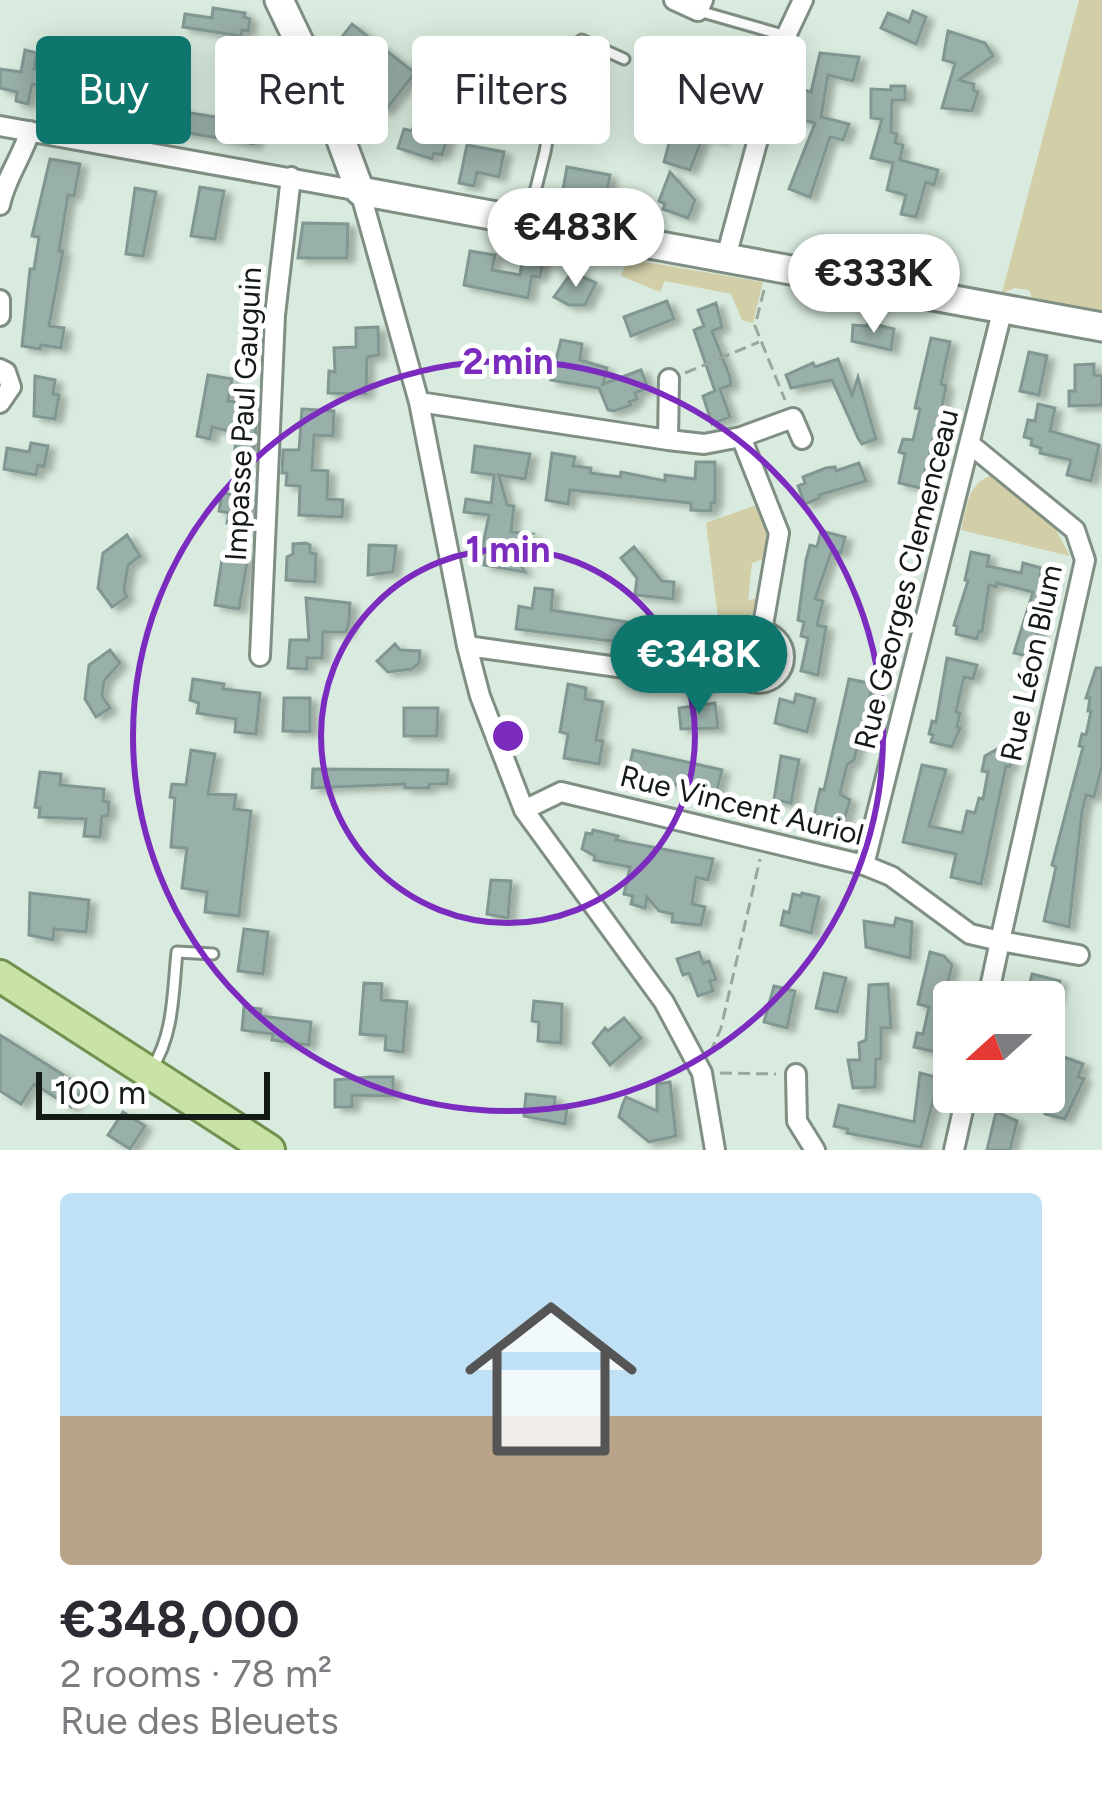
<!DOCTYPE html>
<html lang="en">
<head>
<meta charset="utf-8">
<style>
	:root { --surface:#fff; --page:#f7f7f7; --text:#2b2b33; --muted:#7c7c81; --line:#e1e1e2; --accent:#0f766e }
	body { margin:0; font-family:Figtree,sans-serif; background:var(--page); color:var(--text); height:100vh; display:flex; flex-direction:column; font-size:45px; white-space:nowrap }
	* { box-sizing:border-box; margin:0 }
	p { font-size:39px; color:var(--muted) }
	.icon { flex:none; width:66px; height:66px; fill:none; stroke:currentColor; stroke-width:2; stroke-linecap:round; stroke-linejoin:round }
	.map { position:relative; height:1150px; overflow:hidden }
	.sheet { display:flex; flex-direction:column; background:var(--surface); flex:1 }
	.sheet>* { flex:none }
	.hud { position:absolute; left:36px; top:36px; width:1032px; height:108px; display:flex; gap:24px }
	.needle { width:78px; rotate:249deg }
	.tools { position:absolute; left:933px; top:981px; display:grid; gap:24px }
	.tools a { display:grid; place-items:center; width:132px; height:132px; border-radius:12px; background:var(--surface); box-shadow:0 6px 30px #0003; font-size:60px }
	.scale { position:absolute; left:36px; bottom:30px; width:234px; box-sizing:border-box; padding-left:12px; border:6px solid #141b16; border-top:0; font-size:33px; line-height:42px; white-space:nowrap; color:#141b16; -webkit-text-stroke:9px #fff; paint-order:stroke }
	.price { position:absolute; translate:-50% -102px; padding:0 27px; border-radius:42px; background:#fff; color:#222; font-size:39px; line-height:78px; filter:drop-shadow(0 3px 6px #0008) }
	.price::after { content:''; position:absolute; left:50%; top:72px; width:36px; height:27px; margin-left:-18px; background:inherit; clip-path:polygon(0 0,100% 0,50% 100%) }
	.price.on { background:var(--accent); color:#fff }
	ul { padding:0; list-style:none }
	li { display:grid; align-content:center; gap:24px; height:636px; padding:0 60px }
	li+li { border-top:3px solid var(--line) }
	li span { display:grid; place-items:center; height:372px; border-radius:12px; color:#555 }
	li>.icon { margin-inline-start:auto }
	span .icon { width:216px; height:216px; fill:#fffc; stroke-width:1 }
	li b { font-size:51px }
	.chip { padding:0 42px; border-radius:12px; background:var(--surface); box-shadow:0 6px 30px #0003; font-size:42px; line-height:108px }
	.chip.on { background:var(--accent); color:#fff }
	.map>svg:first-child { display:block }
	.green { fill:#d1cea8 }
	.building { fill:#99afa9; stroke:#819791; stroke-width:3; filter:url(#shadow) }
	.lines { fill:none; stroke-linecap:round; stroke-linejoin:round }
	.lane-casing { stroke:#7f8f83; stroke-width:15 }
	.street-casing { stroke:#7f8f83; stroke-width:24 }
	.secondary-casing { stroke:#7f8f83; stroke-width:33 }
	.primary-casing { stroke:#72914e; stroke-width:36 }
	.path { stroke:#99a79d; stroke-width:3; stroke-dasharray:12 6; stroke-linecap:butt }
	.lane { stroke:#fff; stroke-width:9 }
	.street { stroke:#fff; stroke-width:18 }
	.secondary { stroke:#fff; stroke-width:27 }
	.primary { stroke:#c9e3a7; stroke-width:30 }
	.ring { fill:none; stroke:#7b2cbf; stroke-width:6 }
	.labels { text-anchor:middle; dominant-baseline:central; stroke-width:10; stroke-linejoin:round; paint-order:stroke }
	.street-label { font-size:30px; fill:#141b16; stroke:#fff }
	.centre { fill:#7b2cbf; stroke:#fff; stroke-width:6 }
	.ring-label { font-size:36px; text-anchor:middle; font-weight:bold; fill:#7b2cbf; stroke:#fff; stroke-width:10; stroke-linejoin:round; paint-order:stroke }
</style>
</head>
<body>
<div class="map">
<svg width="1102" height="1150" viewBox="0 0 1102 1150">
	<defs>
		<filter id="shadow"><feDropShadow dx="7" dy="4" stdDeviation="3" flood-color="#0004"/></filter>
	</defs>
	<rect width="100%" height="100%" fill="#d9ebde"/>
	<path class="green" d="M1079,0h23v311l-70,-13 -3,-8 -14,-2 -13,5z
		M628,259l135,23 -10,41 -11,-3 -11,-26 -66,-13 -5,11 -39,-16z
		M992,475l63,53 15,28 -109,-26c6,-23 6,-46 31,-55z
		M762,503l10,26 -6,29 -14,5 -4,38 11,-4c-5,27 -26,30 -37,53l-16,-127z"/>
	<path class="building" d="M213,8l32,5 -1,4 6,2 -2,12 -6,-1 -1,6 -58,-9 2,-13 27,4z
		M913,11l13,6 -10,27 -35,-16 7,-15 21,9z
		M352,24l63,49 -30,38 -18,-14 15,-20 -44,-35z
		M948,31l37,12 8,13 -34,24 15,4 -1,6 5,2 -6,19 -30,-3 13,-45 -12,-3z
		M711,41l24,9 -17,30 -20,-7z
		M25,50l12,3 -3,16 19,4 -3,15 -18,-4 -4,20 -12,-3 1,-9 -17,-4v-19l21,3z
		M820,53l39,4 -6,24 -25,-6 -7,42 28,7 -6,16 -13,-3 -20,60 -21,-8 26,-66 -19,-5 8,-28 7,2z
		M126,66l12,2 33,45 -24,-4 -10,4 -10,-5 -6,-7z
		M891,86h14v14h-13l-1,32 6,2 -2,9 8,2 -3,15 38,10 -4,15 -8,-3 -10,35 -15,-3 5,-19 -19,-5 6,-27 -22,-5 11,-39 -11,-1v-29l20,1z
		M449,92l9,18 -37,17 27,9 -6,19 -8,-2 -2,6 -34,-11 6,-19 8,2 12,-37 12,4z
		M708,98l22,8 -9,34 -17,-6 -14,36 -26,-8 14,-52 23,8z
		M173,110l85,14 -4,20 -84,-14z
		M467,145l37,7 -5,25 -22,-5 -3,14 -15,-3z
		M50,159l30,5 -6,32 -6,-1 -9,56h4l-14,75 15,2 -3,20 -20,-3 -1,4 -18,-3 8,-77h4l5,-32 -7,-1z
		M567,167l43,8 -4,21 -22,-4 -1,7 -21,-4z
		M670,172l25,28 -7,18 -25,-9 2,-5 -6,-3z
		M200,187l24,4 -9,48 -24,-3z
		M135,188l21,4 -13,64 -17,-2z
		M303,223l45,1 -1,34h-49z
		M470,251l25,4 -3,15 28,5 3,-20 20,4 -3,18 -8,-1 -4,22 -64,-13z
		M572,272l24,11 -11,22h-16l-15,-8z
		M667,301l7,18 -43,17 -7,-19z
		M716,303l6,24 -10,4 18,46 1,8 -11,4 10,28 -18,7 -9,-28 12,-5 -21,-61 10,-4 -6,-16z
		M868,323l26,6 -3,21 -39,-9 1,-16 14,1z
		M378,327l1,28 -12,2 -1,37 -38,-1 1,-22 6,1 -1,-24 22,-1v-19z
		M931,338l19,4 -9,42 5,2 -5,26 -21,76 -21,-5 6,-29 -6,-2 4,-13 10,1 7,-31 -5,-1z
		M561,340l21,4 -2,16 27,8 -4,16 38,-14 7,18 -13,5 2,6 -8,3 2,3 -17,6 -6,-1 -9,-22 -48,-8z
		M1029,352l18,4 -8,39 -19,-4z
		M838,359l14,36 6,-18 18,62 -14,5 -4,-6 -26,-58 -41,8 -5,-13 27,-12 2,4z
		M1094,364v11l8,1v29l-33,1v-15h6v-26z
		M208,375l24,4 -4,22 30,4 -5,54 -19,-3 3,-23 -25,-6 -2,12 -13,-3z
		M35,376l20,4 -2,14 6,1 -4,24 -21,-3z
		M1038,404l17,4 -5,23 49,14 -8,36 -24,-6 4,-15 -31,-7 1,-5 -10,-3 1,-6 -8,-2 4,-17 7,1z
		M302,409l32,2 -1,25 -19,-1 -2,35 16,1 -1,28 16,1 -1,17 -43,-2 1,-29 -14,-1 1,-12h-5l1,-23h16z
		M31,443l17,3 -4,21 -6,-2 -2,10 -32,-6 3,-21 22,4z
		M475,446l55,8 -5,25 -26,-4 8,30 7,1 -3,26 21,2 -21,15 14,23 -41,-7 2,-11h-5l8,-39 -25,-3 2,-13 25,4 3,-28 -22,-3z
		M552,453l23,4 -2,9 18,2 -1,5 30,4 1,-5 44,9v-6l30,4 1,-17h19v41h-4v8l-20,-1v-7l-121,-13 -2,14 -22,-4z
		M859,463l7,18 -47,14 1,3 -15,6 -7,-18 7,-3 -2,-6 23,-9 9,-1 1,4z
		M222,493l31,5 -5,28 -21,-3 2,-10 -10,-2z
		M821,531l24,6 -4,16 -9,-3 -17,49 8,2 -6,24 9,2 -8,48 -17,-4 7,-33 -7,-2 3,-14 -6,-2 8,-60 4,-15 7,2z
		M127,535l13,21 -12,9 -4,25 3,7 -15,10 -14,-19 5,-35z
		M306,543l4,2v8l6,1 -1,28 -29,-2 1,-23 6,-3v-10z
		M369,545l27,1 -3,26 -25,3z
		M634,547l28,34 12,1 -1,17 -38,-4 2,-17 -16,-20z
		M971,552l18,4 -2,10 34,7 2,-10 18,5 -1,8 13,4 -22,77 -17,-4 19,-61 -36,-9 -1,4 -7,-2 -7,47 -3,-1 -2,8 -21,-5 1,-8 -3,-1 14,-44 -3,-1z
		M223,553l25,4 -9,52 -24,-4z
		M535,588l18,2 -2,20 95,15 -3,20 -127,-16 3,-23 13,3z
		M306,598l44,5 -1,19 -3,10h-23l-1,26h-15v11l-19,-1 2,-28h19z
		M689,628l16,2 -3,26 -28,-5 -2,-7h-5l2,-13 19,2z
		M395,644l5,6 20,1 -1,12 -7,6 -24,3 -11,-11z
		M110,650l10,13 -16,18 -2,15 8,12 -14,9 -11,-18 4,-34z
		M947,658l30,7 -4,14 -9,-2 -8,35 4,1 -3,14 3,1 -8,19 -21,-5 2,-7 -4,-1 3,-13 4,1z
		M1096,668h6v98l-8,31 -8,-2 -4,17 -13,115 -25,-6 12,-54 -4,-2 31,-118 -4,-1 3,-12 4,1 5,-24h-3l2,-13h-4z
		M193,679l31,5 -1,5 37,4 -4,41 -21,-2 1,-13 -39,-6 2,-10 -9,-3z
		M849,679l24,5 -19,76 -7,5 -7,29 10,6 -8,27 -28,-11 6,-27 4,1z
		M568,684l18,4 -1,11 18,3 -7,38 7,1 -4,23 -35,-6 4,-24 -8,-2z
		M796,694l19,5 -8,33 -32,-9 5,-24 14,4z
		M284,698h26v34l-27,-1z
		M715,703l3,25 -37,1 -2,-21z
		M404,708h34l-1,28h-33z
		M999,748l14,4 -3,15 -4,-1 -25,118 -30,-7 5,-23 -53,-12 19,-77 24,5 -17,56 33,7 5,-22 8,2 4,-15 4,1 5,-27 -6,-1 3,-15z
		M191,750l24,4 -7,40 28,1 -2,14 17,2 -12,105 -34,-4 2,-20 -25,-4 5,-40 -16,-1 4,-49 -5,-1 2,-13 14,1z
		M633,750l89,20 -6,24 -88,-21z
		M781,756l18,4 -8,43 -17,-3z
		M313,769l135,1 -1,14h-18v4h-24v-4l-93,4z
		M40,772l21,2 -1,11 44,4 -1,12 6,1 -1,14h-6l-2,21 -16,-1 2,-17 -47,-2 1,-9 -5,-1z
		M593,830l25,6 -2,4 97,19 -5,21 -12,-3 -4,27 13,3 -4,18 -29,-3 1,-8 -14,-3 -12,-14 -2,11 -14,-4 2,-8 -9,-2 6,-27 -36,-7 1,-4 -13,-7 4,-16 6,1z
		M491,880l20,1 -3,37 -21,-4z
		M30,893l59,7 -3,32 -32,-3 -1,11 -24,-5z
		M802,893l17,4 -8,36 -30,-8 3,-14 5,2 4,-19 8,2z
		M896,918l16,4 -2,36 -44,-11 -2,-26 30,5z
		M244,929l24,3 -5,42 -25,-3z
		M699,952l4,11 6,-2 7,18 -6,2 3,10 -15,5 -9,-23 -6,2 -6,-16z
		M930,952l14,4 8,9 -13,55 14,3 -8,31 -31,-7 3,-14 6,1 6,-27 -11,-3z
		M824,973l22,5 -9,34 -21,-4z
		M1032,974l28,7 -5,20 -11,5v-4h-14l-3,-7z
		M364,983l18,1 -1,16 26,2 -4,50 -18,-2 1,-14 -26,-2z
		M888,984l3,44h-10v31h-5l-1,28 -22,1 -5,-28h12l-1,-17 7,-3 3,-55z
		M774,986l21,5 -8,37 -23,-6z
		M534,1001l28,3 -1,39 -23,-2 1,-19 -7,-1z
		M244,1007l17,2 -1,7 51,6 -2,23 -37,-5 1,-6 -31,-4z
		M624,1018l17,20 -31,27 -17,-22 12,-15 3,3z
		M0,1035l84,53 -13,19 -37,-23 -13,20 -21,-13z
		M1064,1057l19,7 -5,13 6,2 -19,40 -20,-5z
		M920,1073l19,5 -18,69 -74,-14 1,-4 -14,-3 5,-21 75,17z
		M371,1077h22v19l-41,-1v12h-17v-27z
		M670,1082l6,54 -27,6 -30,-25 3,-11 4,-9 31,14v-27z
		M526,1094l29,3 -1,10 13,1 -2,16 -41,-8z
		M123,1112l22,14 -15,23 -22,-14z
		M996,1112l21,9 -7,29h-23z"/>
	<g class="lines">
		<g class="lane-casing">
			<path id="lane" d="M699,11l87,25
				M528,220l17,-68 17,-98 20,-14 42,19
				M152,1068c22,-33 21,-78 25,-116l36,2"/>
		</g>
		<g class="street-casing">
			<path id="street" d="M674,0l24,11 5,-11
				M0,126l360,65 59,211 48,244 13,50 44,114 140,192 38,71 13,77
				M0,205c5,-26 22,-48 30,-74
				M726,257l60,-221 17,-36
				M0,300v16
				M0,369l6,3 5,15 -11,16
				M419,402l249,38 36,4 37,-7 38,96 -17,98
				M741,437l52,-19 9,21
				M668,440l1,-61
				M971,445l104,85 10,30 -85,381 79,14
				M732 657a26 26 0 1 1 52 0a26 26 0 1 1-52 0Z
				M467,646l222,31 21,-1 24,-9
				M260,656l15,-341 16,-138
				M524,810l37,-18 303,73 27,11 79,58 30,7 -13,61
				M864,865l139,-557
				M796,1074l1,47 18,29
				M954,1150l13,-58"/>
		</g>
		<g class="secondary-casing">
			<path id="secondary" d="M279,0l45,94 36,97 742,136"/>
		</g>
		<g class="primary-casing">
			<path id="primary" d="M0,976l269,174"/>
		</g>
		<path class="path" d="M764,290l-9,36 30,74
			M685,373l74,-31
			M710,1053l11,-25 39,-169
			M720,1073l56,1"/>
		<use href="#lane" class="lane"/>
		<use href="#street" class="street"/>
		<use href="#secondary" class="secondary"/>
		<use href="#primary" class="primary"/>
	</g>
	<g class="ring">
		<circle cx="508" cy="736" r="187"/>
		<circle cx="508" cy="736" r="375"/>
	</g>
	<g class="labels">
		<g class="street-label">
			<text transform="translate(243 414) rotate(-87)">Impasse Paul Gauguin</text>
			<text transform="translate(906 579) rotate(-76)">Rue Georges Clemenceau</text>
			<text transform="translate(1031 663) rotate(-78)">Rue Léon Blum</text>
			<text transform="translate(742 805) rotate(14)">Rue Vincent Auriol</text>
		</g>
	</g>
	<circle cx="508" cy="736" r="18" class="centre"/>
	<g class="ring-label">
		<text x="508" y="374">2 min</text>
		<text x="508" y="562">1 min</text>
	</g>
</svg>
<div class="tools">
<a><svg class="needle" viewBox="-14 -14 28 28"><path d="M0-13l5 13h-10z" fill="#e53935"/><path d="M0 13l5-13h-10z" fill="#7c7c81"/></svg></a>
</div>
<div class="scale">100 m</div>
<b class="price" style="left:576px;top:290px">€483K</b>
<b class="price" style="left:874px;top:336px">€333K</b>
<b class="price on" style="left:699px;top:717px">€348K</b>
<div class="hud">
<a class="chip on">Buy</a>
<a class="chip">Rent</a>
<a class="chip">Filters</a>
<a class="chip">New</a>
</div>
</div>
<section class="sheet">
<ul>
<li><span style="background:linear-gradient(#bfe0f5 60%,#b9a48a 0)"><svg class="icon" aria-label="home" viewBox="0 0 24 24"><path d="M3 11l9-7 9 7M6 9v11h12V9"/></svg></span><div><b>€348,000</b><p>2 rooms · 78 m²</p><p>Rue des Bleuets</p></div></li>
</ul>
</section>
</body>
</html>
